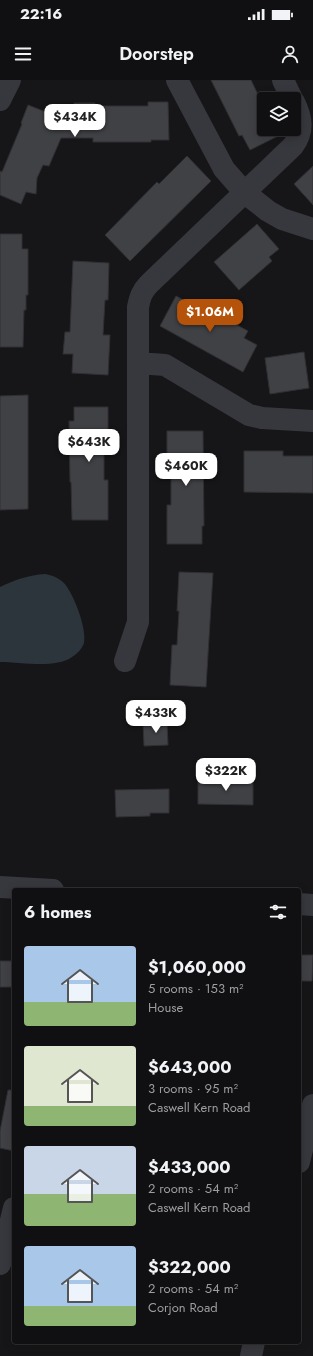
<!DOCTYPE html>
<html lang="en">
<head>
<meta charset="utf-8">
<style>
	:root { --surface:#101012; --page:#1e1e20; --text:#f1f3f6; --muted:#9c9d9f; --line:#303032; --accent:#b45309 }
	body { margin:0; font-family:Jost,sans-serif; background:var(--page); color:var(--text); height:100vh; display:flex; flex-direction:column; font-size:15px; white-space:nowrap }
	* { box-sizing:border-box; margin:0 }
	p { font-size:13px; color:var(--muted) }
	.icon { flex:none; width:22px; height:22px; fill:none; stroke:currentColor; stroke-width:2; stroke-linecap:round; stroke-linejoin:round }
	.map { position:relative; flex:1; overflow:hidden }
	.details { position:absolute; left:12px; top:808px; width:289px; height:456px; display:flex; flex-direction:column; background:var(--surface); border-radius:4px; box-shadow:0 2px 10px #0003,0 0 0 1px var(--line) }
	.details>* { flex:none }
	.tools { position:absolute; left:257px; top:12px; display:grid; gap:8px }
	.tools a { display:grid; place-items:center; width:44px; height:44px; border-radius:4px; background:var(--surface); box-shadow:0 2px 10px #0003,0 0 0 1px var(--line); font-size:20px }
	.price { position:absolute; translate:-50% -34px; padding:0 9px; border-radius:8px; background:#fff; color:#222; font-size:13px; line-height:26px; filter:drop-shadow(0 1px 2px #0008) }
	.price::after { content:''; position:absolute; left:50%; top:24px; width:12px; height:9px; margin-left:-6px; background:inherit; clip-path:polygon(0 0,100% 0,50% 100%) }
	.price.active { background:var(--accent); color:#fff }
	ul { padding:0; list-style:none }
	li { display:flex; align-items:center; gap:12px; height:100px; padding:0 12px }
	li span { display:grid; place-items:center; flex:none; width:112px; height:80px; border-radius:4px; color:#555 }
	li>.icon { margin-inline-start:auto }
	span .icon { width:48px; height:48px; fill:#fffc; stroke-width:1 }
	li b { font-size:17px }
	h2 { display:flex; justify-content:space-between; align-items:center; height:48px; padding:0 12px; font-size:17px }
	.status { display:flex; justify-content:space-between; align-items:center; height:28px; padding:0 20px; background:var(--surface); direction:ltr }
	.status svg { height:11px; fill:currentColor }
	header { display:flex; justify-content:space-between; align-items:center; height:52px; padding:0 12px; background:var(--surface); font-size:18px; font-weight:600 }
	.map>svg:first-child { display:block }
	.water { fill:#2c353c }
	.building { fill:#404145; stroke:#303034 }
	.lines { fill:none; stroke-linecap:round; stroke-linejoin:round }
	.minor { stroke:#37383d; stroke-width:22 }
</style>
</head>
<body>
<div class="status"><b>22:16</b><svg viewBox="0 0 49 12"><path d="M0 12V9h3v3zM5 12V6h3v6zM10 12V3h3v9zM15 12V0h3v12zM26 1h20v11H26zM47 4h2v5h-2z"/></svg></div>
<header><svg class="icon" aria-label="menu" viewBox="0 0 24 24"><path d="M4 6h16M4 12h16M4 18h16"/></svg>Doorstep<svg class="icon" aria-label="person" viewBox="0 0 24 24"><circle cx="12" cy="8" r="4"/><path d="M4 21q1-7 8-7t8 7"/></svg></header>
<div class="map">
<svg width="313" height="1276" viewBox="0 0 313 1276">
	<rect width="100%" height="100%" fill="#161618"/>
	<path class="water" d="M45,494c7,1 14,4 19,9 10,11 23,46 20,60 -2,6 -7,11 -12,14 -17,12 -51,5 -72,5v-75c14,-7 29,-12 45,-13z"/>
	<path class="building" d="M211,0h40l13,27v22h24l-2,3 -36,18 -8,-15 -3,1z
		M148,22h20l1,38h-18v2h-58v-4h-32l-12,28 -6,-1 -6,13 -1,16 -10,-2 -5,12 -21,-9v-24l2,1 20,-48 -1,-1 7,-18 46,18v-20h21v3h53z
		M187,76l24,25 -81,80 -25,-26 52,-53 2,2z
		M313,86v39l-19,-21z
		M257,144l22,25 -10,8 3,4 -33,29 -25,-28z
		M0,154h22v15h6v46h-2v15h-2l-1,37h-23z
		M73,181l36,2 -1,37h-3l-2,35h7l-2,40 -36,-2 1,-19h-10l2,-22h5z
		M176,216l15,8 2,-3 55,30 -4,7 13,7 -14,27 -83,-46z
		M304,272l5,36 -39,6 -5,-36z
		M28,315v114l-28,1v-114z
		M74,327h34v43l-4,1v29h4v40h-36l-1,-38h-1l-1,-61h5z
		M167,351h36l1,95h-2v18h-35v-39h4v-34h-4z
		M244,371h39v5h30v37l-69,-1z
		M179,492l34,1 -7,114 -36,-2 2,-40h5l2,-34h-2z
		M167,642l1,23 -24,1 -1,-23z
		M198,698l55,1v26l-55,-1z
		M169,709v24h-19v3l-34,1 -1,-27z
		M299,875h14l-1,26h-13z
		M0,881h14v26h-14z
		M8,1010h6v61l-14,-3v-17z"/>
	<g class="lines">
		<path class="minor" d="M177,0l47,89 21,24 23,18 14,8 31,10
			M283,0l9,19
			M0,20l10,-20
			M138,283l27,2 84,50 13,3 51,3
			M125,581l13,-39v-315c2,-10 4,-16 11,-23l144,-138c11,-15 9,-28 1,-44
			M0,807l53,3
			M299,824l14,1
			M299,1082l14,-57
			M0,1184l14,-56
			M251,1276l3,-14"/>
	</g>
</svg>
<div class="tools">
<a><svg class="icon" aria-label="layers" viewBox="0 0 24 24"><path d="M12 4l9 5-9 5-9-5zM3 14l9 5 9-5"/></svg></a>
</div>
<b class="price" style="left:75px;top:58px">$434K</b>
<b class="price active" style="left:210px;top:253px">$1.06M</b>
<b class="price" style="left:89px;top:383px">$643K</b>
<b class="price" style="left:186px;top:407px">$460K</b>
<b class="price" style="left:156px;top:654px">$433K</b>
<b class="price" style="left:226px;top:712px">$322K</b>
<section class="details">
<h2>6 homes<svg class="icon" aria-label="filters" viewBox="0 0 24 24"><path d="M4 7h16M4 17h16"/><circle cx="9" cy="7" r="2"/><circle cx="15" cy="17" r="2"/></svg></h2>
<ul>
<li><span style="background:linear-gradient(#a9c7e8 70%,#8fb573 0)"><svg class="icon" aria-label="home" viewBox="0 0 24 24"><path d="M3 11l9-7 9 7M6 9v11h12V9"/></svg></span><div><b>$1,060,000</b><p>5 rooms · 153 m²</p><p>House</p></div></li>
<li><span style="background:linear-gradient(#dfe7d0 75%,#8fb573 0)"><svg class="icon" aria-label="home" viewBox="0 0 24 24"><path d="M3 11l9-7 9 7M6 9v11h12V9"/></svg></span><div><b>$643,000</b><p>3 rooms · 95 m²</p><p>Caswell Kern Road</p></div></li>
<li><span style="background:linear-gradient(#c9d6e8 60%,#8fb573 0)"><svg class="icon" aria-label="home" viewBox="0 0 24 24"><path d="M3 11l9-7 9 7M6 9v11h12V9"/></svg></span><div><b>$433,000</b><p>2 rooms · 54 m²</p><p>Caswell Kern Road</p></div></li>
<li><span style="background:linear-gradient(#a9c7e8 75%,#8fb573 0)"><svg class="icon" aria-label="home" viewBox="0 0 24 24"><path d="M3 11l9-7 9 7M6 9v11h12V9"/></svg></span><div><b>$322,000</b><p>2 rooms · 54 m²</p><p>Corjon Road</p></div></li>
</ul>
</section>
</div>
</body>
</html>
